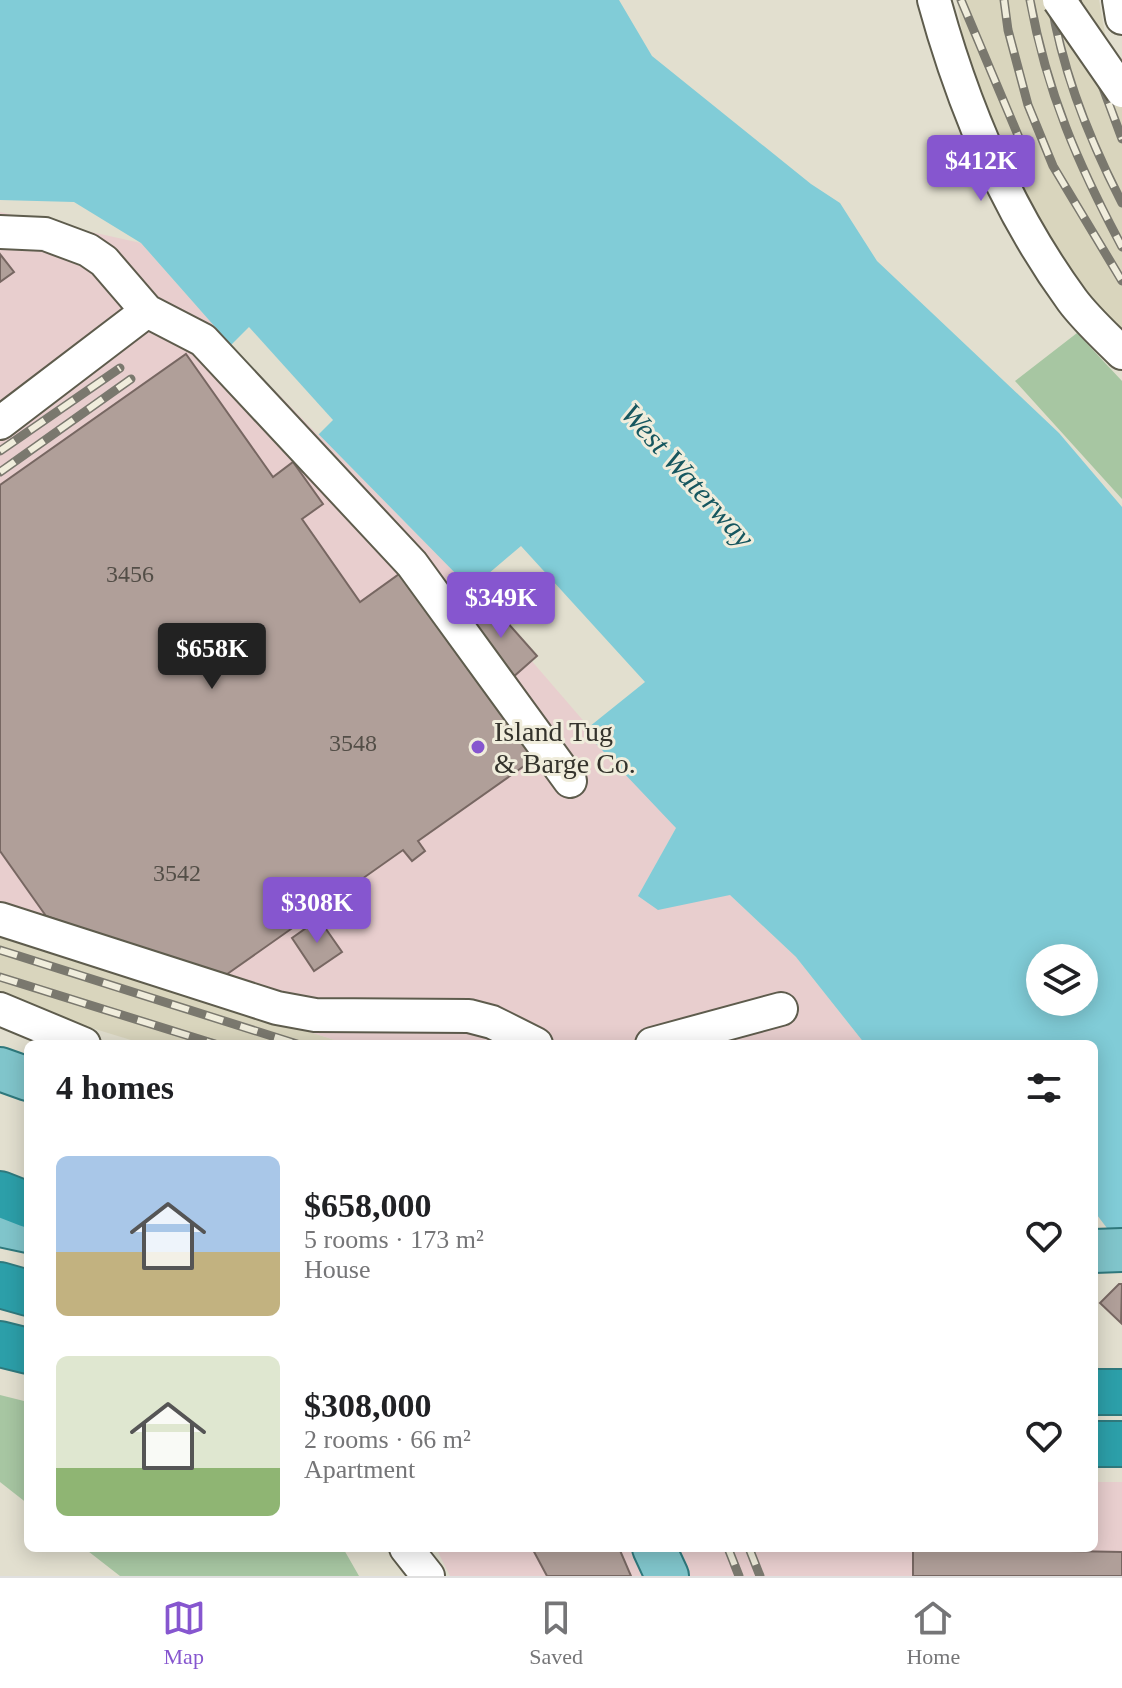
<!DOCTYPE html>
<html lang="en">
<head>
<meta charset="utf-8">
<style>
	:root { --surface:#fff; --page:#f6f6f6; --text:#202124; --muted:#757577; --line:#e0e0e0; --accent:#8656cf }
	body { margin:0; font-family:"Times New Roman",serif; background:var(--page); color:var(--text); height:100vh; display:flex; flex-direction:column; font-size:30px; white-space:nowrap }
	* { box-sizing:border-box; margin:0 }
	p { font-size:26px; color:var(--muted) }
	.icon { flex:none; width:44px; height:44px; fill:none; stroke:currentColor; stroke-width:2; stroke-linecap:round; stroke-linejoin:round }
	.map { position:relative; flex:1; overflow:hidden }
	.drawer { position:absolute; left:24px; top:1040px; width:1074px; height:512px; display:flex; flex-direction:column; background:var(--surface); border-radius:12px; box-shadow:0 4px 20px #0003 }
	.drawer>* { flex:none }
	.fabs { position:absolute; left:1026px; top:944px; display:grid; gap:16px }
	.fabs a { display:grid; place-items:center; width:72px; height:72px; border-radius:50%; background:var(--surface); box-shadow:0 4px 20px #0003; font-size:40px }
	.price { position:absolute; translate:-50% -68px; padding:0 18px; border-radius:8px; background:var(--accent); color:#fff; font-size:26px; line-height:52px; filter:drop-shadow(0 2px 4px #0008) }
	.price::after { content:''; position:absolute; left:50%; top:48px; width:24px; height:18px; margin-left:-12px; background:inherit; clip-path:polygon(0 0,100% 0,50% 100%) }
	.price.current { background:#222; color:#fff }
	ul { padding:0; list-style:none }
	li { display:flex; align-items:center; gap:24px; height:200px; padding:0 32px }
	li span { display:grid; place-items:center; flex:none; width:224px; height:160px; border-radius:12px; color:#555 }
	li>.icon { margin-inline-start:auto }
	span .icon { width:96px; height:96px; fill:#fffc; stroke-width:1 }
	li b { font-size:34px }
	h2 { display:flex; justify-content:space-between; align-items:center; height:96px; padding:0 32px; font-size:34px }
	.dock { display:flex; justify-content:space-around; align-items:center; height:112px; border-top:2px solid var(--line); background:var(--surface); font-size:22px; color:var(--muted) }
	.dock a { display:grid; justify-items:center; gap:4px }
	.dock .current { color:var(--accent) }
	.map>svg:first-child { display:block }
	.built { fill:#d9d5bd }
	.industrial { fill:#e8cece }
	.green { fill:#a7c6a2 }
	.water { fill:#81ccd7; fill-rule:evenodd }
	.pier { fill:#e2dfcf }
	.building { fill:#b09f99; stroke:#776762; stroke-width:2 }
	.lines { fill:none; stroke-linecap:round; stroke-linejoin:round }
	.minor-casing { stroke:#5e5c4d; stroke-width:36 }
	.major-casing { stroke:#2f797d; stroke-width:46 }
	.highway-casing { stroke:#2f797d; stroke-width:48 }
	.minor { stroke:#fff; stroke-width:32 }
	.major { stroke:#80c5cb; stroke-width:42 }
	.highway { stroke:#2c9fa9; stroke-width:44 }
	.rail-casing { stroke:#7a786e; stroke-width:9 }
	.rail { stroke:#f0eddc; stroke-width:6; stroke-dasharray:18; stroke-linecap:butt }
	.minor-bridge-casing { stroke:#5e5c4d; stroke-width:36; stroke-linecap:butt }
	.minor-bridge { stroke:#fff; stroke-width:32 }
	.poi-dot { fill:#8656cf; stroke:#f0eddc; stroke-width:3 }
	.labels { text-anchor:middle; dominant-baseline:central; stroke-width:6; stroke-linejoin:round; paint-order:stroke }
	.number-label { font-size:24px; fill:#534e47 }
	.poi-label { font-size:28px; fill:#34332c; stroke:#f0eddc; text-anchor:start }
	.water-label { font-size:30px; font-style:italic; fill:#16575f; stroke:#f0eddc }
</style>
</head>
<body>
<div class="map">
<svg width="1122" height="1576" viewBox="0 0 1122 1576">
	<rect width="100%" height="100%" fill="#e2dfcf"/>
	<path class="built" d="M957,0h142l9,50 14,32v248l-25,-24 -72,-102 -55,-122z
		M0,932l347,112h-203l-144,-44z"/>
	<path class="industrial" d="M0,212l141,31 90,102 230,234 215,249 -37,67h91l66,62 69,87h-518l-347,-112z
		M1094,1482h28v94h-672l-14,-28h658z"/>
	<path class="green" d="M1077,333l45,48v118l-107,-118z
		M0,1395l28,7v102l-28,-22z
		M84,1548h259l16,28h-239z"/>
	<path class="water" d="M0,0h619l33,56 159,128 29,19 37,58 182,172 63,74v741l-28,-37v-167h-229l-69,-87 -66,-62 -72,15 -20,-14 38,-68 -92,-97 61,-49 -124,-136 -40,34 -20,-1 -230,-234 -90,-102 -67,-41 -74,-2zM1040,958h44v44h-44z"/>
	<path class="pier" d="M249,327l84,93 -15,15 -87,-90z"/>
	<path class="building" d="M0,254l14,18 -14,10z
		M186,354l87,123 20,-15 30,42 -21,15 58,83 42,-30 132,187 -116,82 7,10 -13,10 -9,-11 -180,127 -177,-61 -46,-65v-366z
		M490,603l47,53 -25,22 -48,-53z
		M319,919l23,33 -28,19 -22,-33z
		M1119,1284h3l-1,39 -21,-20z
		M532,1548h87l12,28h-84z
		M913,1548l209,4v24h-209z"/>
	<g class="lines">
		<g class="minor-casing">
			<path id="minor" d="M934,0c29,106 73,211 138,300 14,19 33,36 50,53
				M1119,0l3,18
				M0,232l45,2 43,16 16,11 43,50 56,29 209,224 158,217
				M0,423l147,-112
				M0,919l277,89 38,7 154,1 23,6 44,22
				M0,1009l84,35
				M652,1044l129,-35
				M406,1548l22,28"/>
		</g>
		<g class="major-casing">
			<path id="major" d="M0,1069l28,10
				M0,1225l28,6
				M1094,1251l28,-1
				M654,1548l13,28"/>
		</g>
		<g class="highway-casing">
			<path id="highway" d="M0,1194l28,11
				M0,1285l28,8
				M0,1344l28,7
				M1094,1392h28
				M1094,1444h28"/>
		</g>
		<use href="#minor" class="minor"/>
		<use href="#major" class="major"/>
		<use href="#highway" class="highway"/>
		<g class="rail-casing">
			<path id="rail" d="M961,0l67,159
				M1004,0l4,30 20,75 25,61 69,115
				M1030,0c17,93 48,164 92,247
				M1051,0c11,71 38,139 71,203
				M1077,0l19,69 26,70
				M0,451l120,-83
				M0,472l131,-93
				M0,950l297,94
				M0,977l215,67
				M728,1548l11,28
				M749,1548l11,28"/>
		</g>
		<use href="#rail" class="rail"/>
		<g class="minor-bridge-casing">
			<path id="minor-bridge" d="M1059,0l63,91"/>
		</g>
		<use href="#minor-bridge" class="minor-bridge"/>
	</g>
	<circle class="poi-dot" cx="478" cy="747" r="8"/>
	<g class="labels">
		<g class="number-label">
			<text x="130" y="574">3456</text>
			<text x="353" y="743">3548</text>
			<text x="177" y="873">3542</text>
		</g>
		<g class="poi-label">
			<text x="494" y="731">Island Tug<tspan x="494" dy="32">&amp; Barge Co.</tspan></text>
		</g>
		<g class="water-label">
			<text transform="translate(688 475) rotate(48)">West Waterway</text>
		</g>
	</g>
</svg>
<div class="fabs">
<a><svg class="icon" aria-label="layers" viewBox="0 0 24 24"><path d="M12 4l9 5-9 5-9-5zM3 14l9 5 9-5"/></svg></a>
</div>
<b class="price" style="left:981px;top:203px">$412K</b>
<b class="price" style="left:501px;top:640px">$349K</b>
<b class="price current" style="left:212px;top:691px">$658K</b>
<b class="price" style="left:317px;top:945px">$308K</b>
<section class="drawer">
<h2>4 homes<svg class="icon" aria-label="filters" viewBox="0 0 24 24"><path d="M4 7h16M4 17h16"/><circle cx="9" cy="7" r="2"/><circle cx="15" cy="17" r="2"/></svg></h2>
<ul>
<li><span style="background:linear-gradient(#a9c7e8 60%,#c2b280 0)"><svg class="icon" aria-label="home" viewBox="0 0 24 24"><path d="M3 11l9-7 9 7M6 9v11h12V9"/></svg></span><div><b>$658,000</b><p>5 rooms · 173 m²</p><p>House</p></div><svg class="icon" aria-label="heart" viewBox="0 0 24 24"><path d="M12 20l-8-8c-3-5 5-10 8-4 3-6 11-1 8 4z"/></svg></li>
<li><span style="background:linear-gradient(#dfe7d0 70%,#8fb573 0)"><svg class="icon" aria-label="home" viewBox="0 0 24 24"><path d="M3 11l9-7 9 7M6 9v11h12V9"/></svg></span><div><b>$308,000</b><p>2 rooms · 66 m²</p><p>Apartment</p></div><svg class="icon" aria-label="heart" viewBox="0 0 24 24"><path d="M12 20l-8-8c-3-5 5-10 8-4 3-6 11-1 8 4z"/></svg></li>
</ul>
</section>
</div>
<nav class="dock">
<a class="current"><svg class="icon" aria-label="map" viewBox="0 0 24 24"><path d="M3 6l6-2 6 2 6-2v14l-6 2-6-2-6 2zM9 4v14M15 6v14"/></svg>Map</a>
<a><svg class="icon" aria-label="saved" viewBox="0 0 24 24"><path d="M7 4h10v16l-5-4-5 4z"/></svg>Saved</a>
<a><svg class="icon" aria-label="home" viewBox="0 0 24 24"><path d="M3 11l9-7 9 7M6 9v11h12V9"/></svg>Home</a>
</nav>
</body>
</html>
